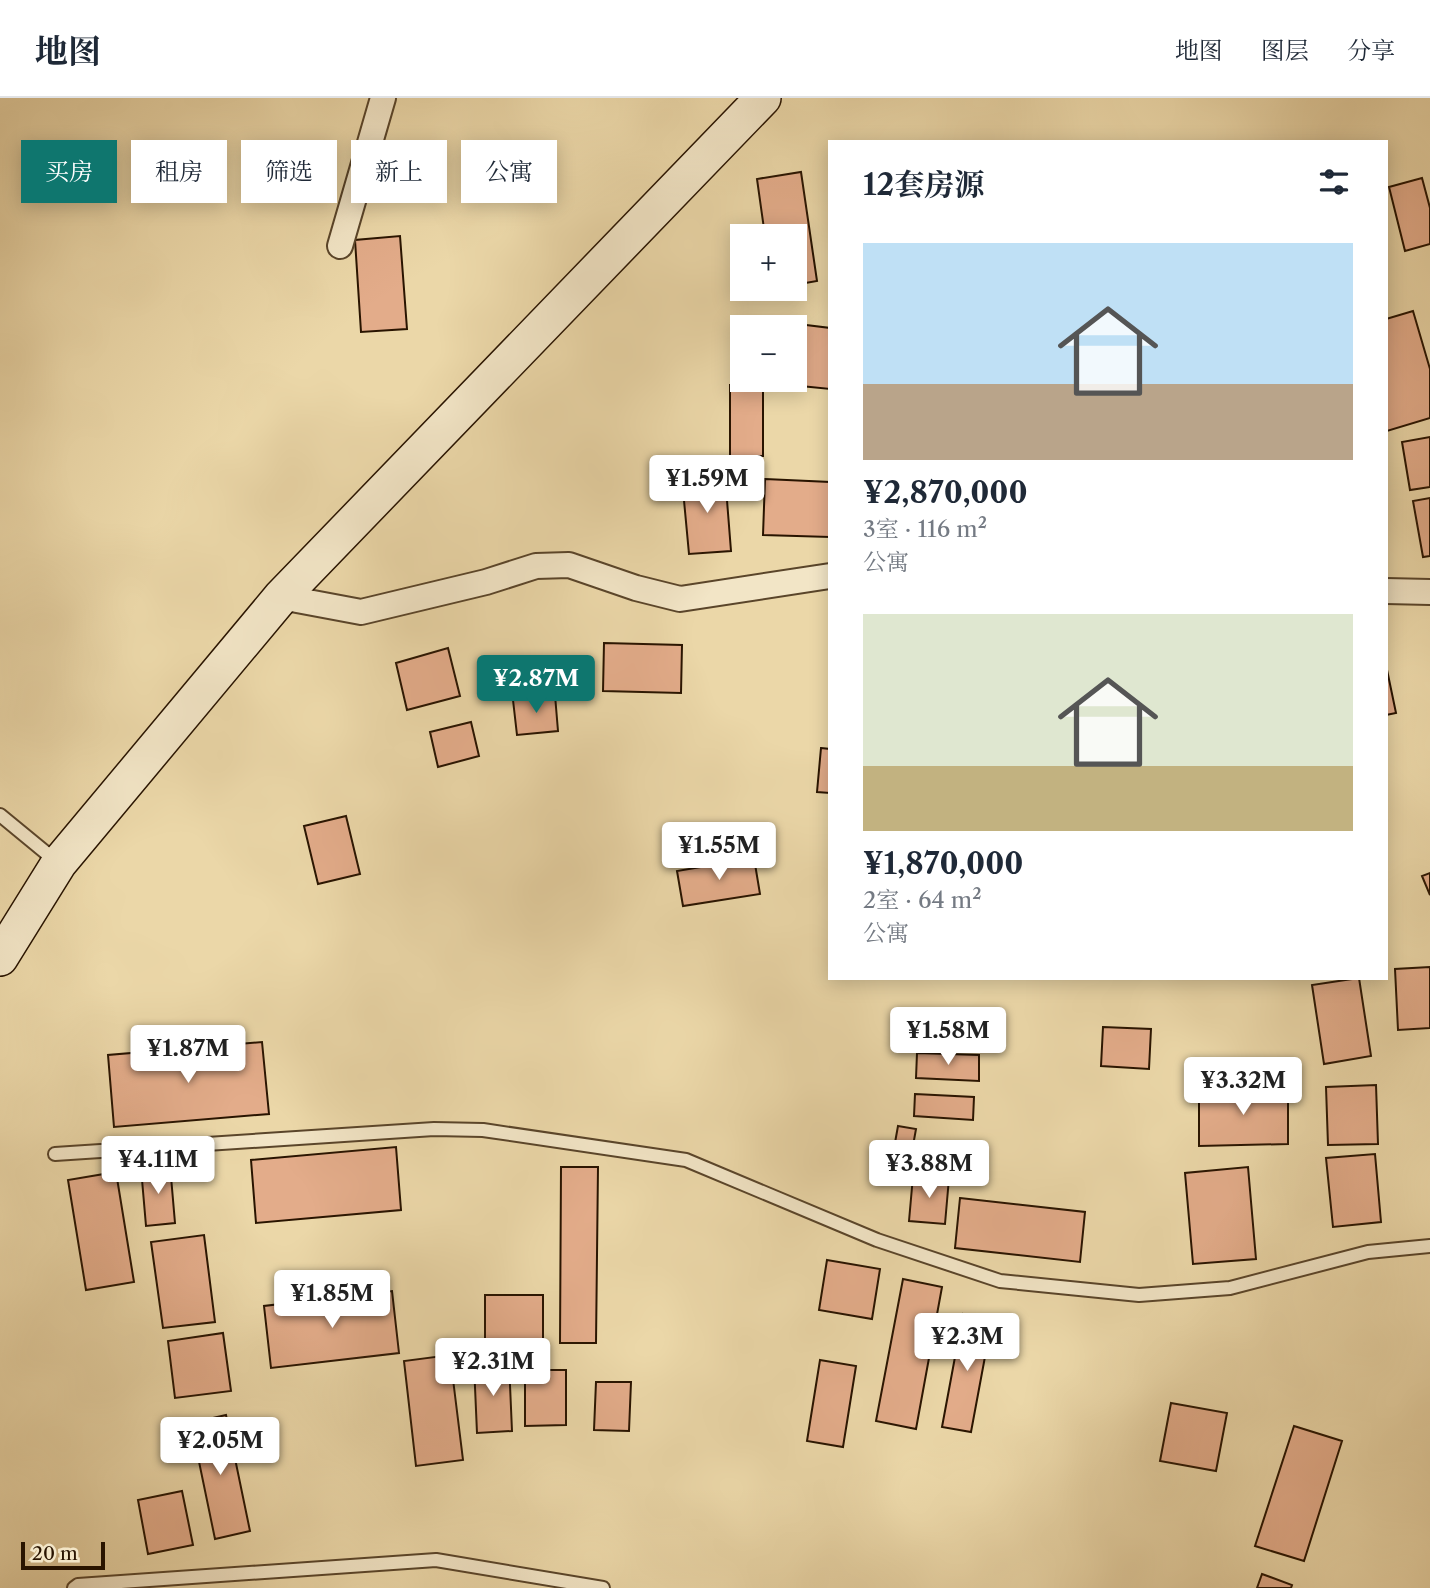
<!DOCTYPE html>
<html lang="zh">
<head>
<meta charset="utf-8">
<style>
	:root { --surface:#fff; --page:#f2f2f3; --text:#1f2937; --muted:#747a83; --line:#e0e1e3; --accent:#0f766e }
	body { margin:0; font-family:"Libre Caslon Text","Noto Serif SC",serif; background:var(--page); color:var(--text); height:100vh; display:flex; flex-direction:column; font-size:26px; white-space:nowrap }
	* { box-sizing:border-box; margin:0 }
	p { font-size:23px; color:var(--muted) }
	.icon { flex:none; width:38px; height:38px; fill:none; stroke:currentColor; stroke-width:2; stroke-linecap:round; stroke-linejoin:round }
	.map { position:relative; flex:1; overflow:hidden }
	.sheet { position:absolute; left:828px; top:42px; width:560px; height:840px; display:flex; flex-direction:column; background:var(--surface); border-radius:0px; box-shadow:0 4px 18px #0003 }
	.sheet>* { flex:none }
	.top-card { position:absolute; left:21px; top:42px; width:665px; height:63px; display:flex; gap:14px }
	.controls { position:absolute; left:730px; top:126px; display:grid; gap:14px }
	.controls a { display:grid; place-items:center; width:77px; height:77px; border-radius:0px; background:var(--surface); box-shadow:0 4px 18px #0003; font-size:35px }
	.scale { position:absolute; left:21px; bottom:18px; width:84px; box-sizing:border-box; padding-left:7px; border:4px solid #291400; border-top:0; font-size:19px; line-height:24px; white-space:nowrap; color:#291400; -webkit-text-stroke:5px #f2e5c6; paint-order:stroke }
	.price { position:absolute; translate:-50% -60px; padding:0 16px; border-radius:7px; background:#fff; color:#222; font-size:23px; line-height:46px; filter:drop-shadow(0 2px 4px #0008) }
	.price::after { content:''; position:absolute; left:50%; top:42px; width:21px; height:16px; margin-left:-10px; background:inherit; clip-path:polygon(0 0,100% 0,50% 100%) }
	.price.selected { background:var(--accent); color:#fff }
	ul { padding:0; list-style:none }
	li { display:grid; align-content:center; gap:14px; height:371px; padding:0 35px }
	li span { display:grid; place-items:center; height:217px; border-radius:0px; color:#555 }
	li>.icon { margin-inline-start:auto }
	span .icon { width:126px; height:126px; fill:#fffc; stroke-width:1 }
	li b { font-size:30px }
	h2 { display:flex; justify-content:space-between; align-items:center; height:84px; padding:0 35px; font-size:30px }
	.tag { padding:0 24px; border-radius:0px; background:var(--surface); box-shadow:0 4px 18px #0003; font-size:24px; line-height:63px }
	.tag.selected { background:var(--accent); color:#fff }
	header { display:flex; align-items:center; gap:42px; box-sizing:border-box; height:98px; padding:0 35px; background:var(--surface); border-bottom:2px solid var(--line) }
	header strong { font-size:33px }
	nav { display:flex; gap:38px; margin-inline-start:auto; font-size:24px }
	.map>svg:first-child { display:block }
	.building { fill:#e3ac8a; stroke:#291400; stroke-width:2 }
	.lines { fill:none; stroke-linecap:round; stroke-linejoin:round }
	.lane-casing { stroke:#5a452a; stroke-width:16 }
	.street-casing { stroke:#5a452a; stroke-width:28 }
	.secondary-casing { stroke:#291400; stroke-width:38 }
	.lane { stroke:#f2e5c6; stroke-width:12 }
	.street { stroke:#f2e5c6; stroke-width:24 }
	.secondary { stroke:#f2e5c6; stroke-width:35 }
</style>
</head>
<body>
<header>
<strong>地图</strong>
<nav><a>地图</a><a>图层</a><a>分享</a></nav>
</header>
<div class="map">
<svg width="1430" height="1490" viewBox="0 0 1430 1490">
	<rect width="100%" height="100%" fill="#ebd7a8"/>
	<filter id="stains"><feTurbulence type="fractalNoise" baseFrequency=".00286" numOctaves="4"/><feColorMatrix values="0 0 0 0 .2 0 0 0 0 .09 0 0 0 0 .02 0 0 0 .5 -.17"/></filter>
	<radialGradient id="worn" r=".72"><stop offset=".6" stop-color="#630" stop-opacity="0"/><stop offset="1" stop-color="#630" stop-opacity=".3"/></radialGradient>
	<path class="building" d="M801,74l16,109 -23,4v-49h-29l-8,-57z
		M1422,80l8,30v36l-25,7 -16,-64z
		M400,138l7,93 -46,3 -6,-92z
		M1413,213l17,58v49l-43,13 -1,-112z
		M798,226l32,4v61l-39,-4v-5h3z
		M730,287h33v71h-33z
		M1430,339v50l-20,3 -8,-48z
		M725,377l6,76 -42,3 -7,-75z
		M765,381l65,3v55l-67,-2z
		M1430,400v58l-7,1 -10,-56z
		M604,545l78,2 -1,48 -78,-2z
		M448,550l12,48 -53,14 -11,-47z
		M1386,567l10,48 -10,2z
		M555,597l3,36 -41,4 -4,-35z
		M471,624l8,34 -41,11 -8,-35z
		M821,650l9,1v44l-13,-1z
		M346,718l14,58 -42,10 -14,-58z
		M754,760l6,36 -77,12 -6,-35z
		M1430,775v22l-8,-19z
		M1430,869v61l-32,2 -3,-61z
		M1359,880l12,78 -47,8 -12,-79z
		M1103,929l48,2 -2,40 -48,-3z
		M262,944l7,72 -155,13 -6,-72z
		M917,955l62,2v26l-63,-3z
		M1376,987l2,59 -50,1 -2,-58z
		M1288,990v56l-89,2v-56z
		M915,996l59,3 -1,23 -59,-4z
		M898,1028l18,3 -9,50 -18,-3z
		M396,1049l5,63 -145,13 -5,-63z
		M1375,1056l6,68 -48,5 -7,-69z
		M170,1067l5,58 -29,3 -5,-58z
		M561,1069h37l-2,176h-36z
		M1248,1069l8,92 -63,5 -8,-91z
		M116,1074l18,110 -48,8 -18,-110z
		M913,1078l36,2 -4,46 -36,-3z
		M960,1100l125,14 -5,50 -125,-14z
		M204,1137l11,87 -52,6 -12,-86z
		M827,1162l53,9 -8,50 -53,-9z
		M903,1181l39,8 -26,142 -40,-8z
		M392,1193l7,62 -128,15 -7,-62z
		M485,1197h58v48l-58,1z
		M963,1216l29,5 -21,113 -29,-5z
		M223,1235l8,58 -56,7 -7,-57z
		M450,1257l13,105 -47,6 -12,-105z
		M820,1262l36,6 -13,81 -36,-6z
		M509,1264l3,69 -35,2 -3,-69z
		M525,1272h41v55l-41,1z
		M596,1284h35l-2,49 -35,-1z
		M1171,1305l56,10 -11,58 -56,-10z
		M226,1317l24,116 -35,8 -24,-116z
		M1294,1328l48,15 -38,120 -49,-15z
		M182,1393l11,54 -45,9 -10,-54z
		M1262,1476l30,11 -1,3h-34z"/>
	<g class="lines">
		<g class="lane-casing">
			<path id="lane" d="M0,717l56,46
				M55,1056l379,-25 49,1 203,30 191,80 123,41 139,14 91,-7 138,-36 62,-6
				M74,1490l4,-3 358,-25 167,28"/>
		</g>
		<g class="street-casing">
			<path id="street" d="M340,148l43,-148
				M1386,493l44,1
				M281,499l80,15 125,-30 50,-16 33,-1 67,23 44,11 150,-23"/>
		</g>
		<g class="secondary-casing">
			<path id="secondary" d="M0,860l59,-95 222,-266 482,-499"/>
		</g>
		<use href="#lane" class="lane"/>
		<use href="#street" class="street"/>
		<use href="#secondary" class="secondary"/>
	</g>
	<rect width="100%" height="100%" filter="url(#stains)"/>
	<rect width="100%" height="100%" fill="url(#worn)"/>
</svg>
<div class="controls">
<a>+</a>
<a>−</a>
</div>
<div class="scale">20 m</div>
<b class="price" style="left:707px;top:417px">¥1.59M</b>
<b class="price selected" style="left:536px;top:617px">¥2.87M</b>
<b class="price" style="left:719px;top:784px">¥1.55M</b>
<b class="price" style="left:948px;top:969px">¥1.58M</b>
<b class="price" style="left:188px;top:987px">¥1.87M</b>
<b class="price" style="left:1243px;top:1019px">¥3.32M</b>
<b class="price" style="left:158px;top:1098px">¥4.11M</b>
<b class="price" style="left:929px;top:1102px">¥3.88M</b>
<b class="price" style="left:332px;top:1232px">¥1.85M</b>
<b class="price" style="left:967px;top:1275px">¥2.3M</b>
<b class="price" style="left:493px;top:1300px">¥2.31M</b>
<b class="price" style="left:220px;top:1379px">¥2.05M</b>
<div class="top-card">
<a class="tag selected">买房</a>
<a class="tag">租房</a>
<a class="tag">筛选</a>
<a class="tag">新上</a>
<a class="tag">公寓</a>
</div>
<section class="sheet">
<h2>12套房源<svg class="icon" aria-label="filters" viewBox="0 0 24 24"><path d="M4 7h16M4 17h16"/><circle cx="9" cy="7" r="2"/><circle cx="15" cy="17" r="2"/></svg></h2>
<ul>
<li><span style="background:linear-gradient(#bfe0f5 65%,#b9a48a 0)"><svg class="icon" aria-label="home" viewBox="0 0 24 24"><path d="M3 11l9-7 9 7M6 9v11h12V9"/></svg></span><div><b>¥2,870,000</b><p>3室 · 116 m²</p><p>公寓</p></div></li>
<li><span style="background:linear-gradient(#dfe7d0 70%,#c2b280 0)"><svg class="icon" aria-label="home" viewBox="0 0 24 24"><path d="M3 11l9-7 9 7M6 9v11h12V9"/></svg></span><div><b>¥1,870,000</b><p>2室 · 64 m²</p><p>公寓</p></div></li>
</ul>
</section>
</div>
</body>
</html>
